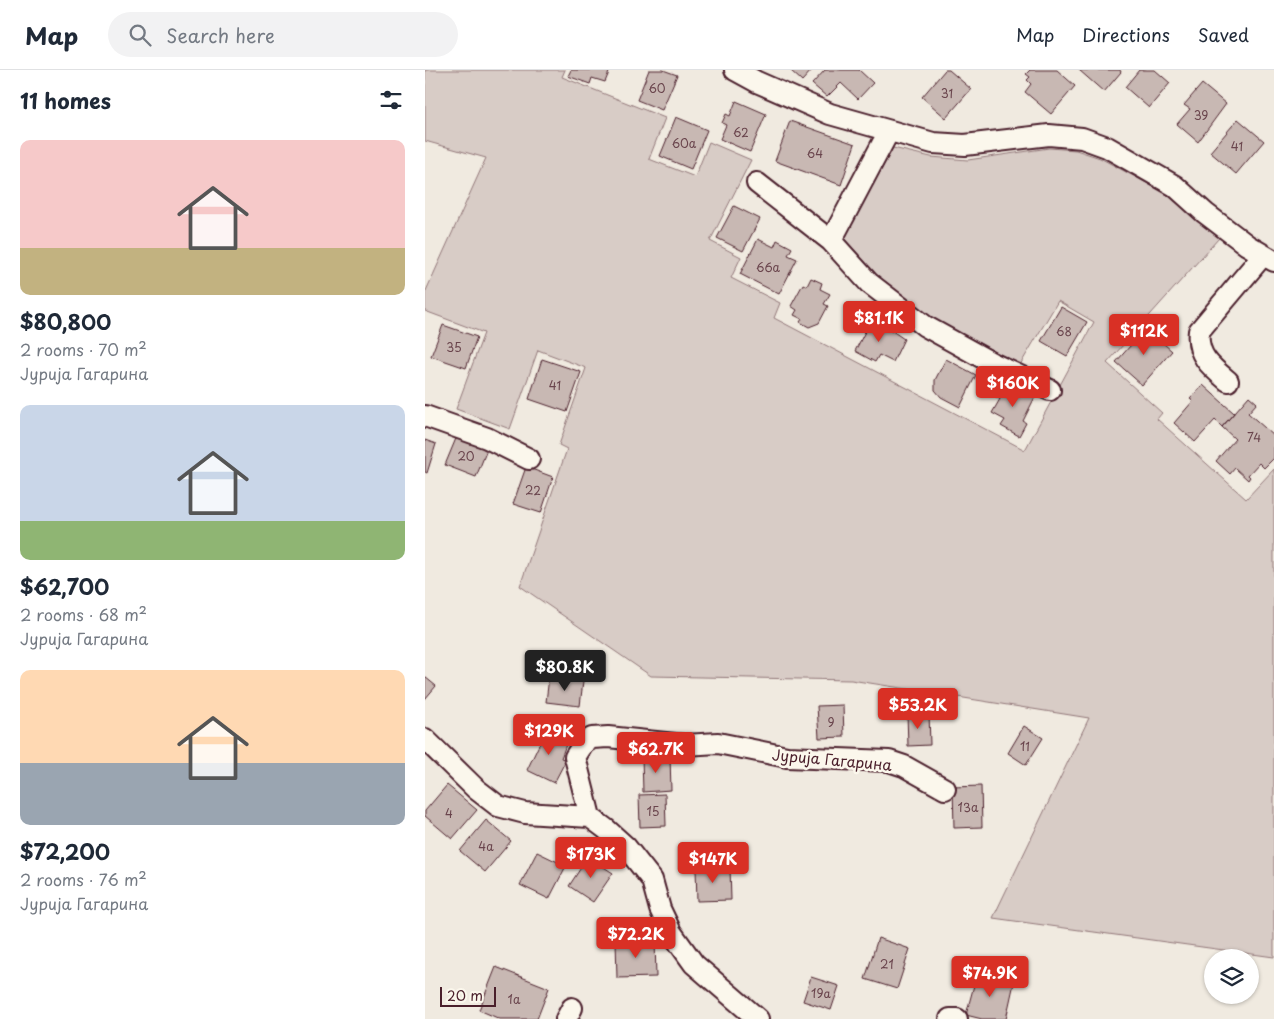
<!DOCTYPE html>
<html lang="en">
<head>
<meta charset="utf-8">
<style>
	:root { --surface:#fff; --page:#f2f2f3; --text:#1f2937; --muted:#747a83; --line:#e0e1e3; --accent:#d93025 }
	body { margin:0; font-family:"Playpen Sans",sans-serif; background:var(--page); color:var(--text); height:100vh; display:flex; flex-direction:column; font-size:19px; white-space:nowrap }
	* { box-sizing:border-box; margin:0 }
	p { font-size:16px; color:var(--muted) }
	.icon { flex:none; width:28px; height:28px; fill:none; stroke:currentColor; stroke-width:2; stroke-linecap:round; stroke-linejoin:round }
	.map { position:relative; flex:1; overflow:hidden }
	.details { display:flex; flex-direction:column; background:var(--surface); width:425px }
	.details>* { flex:none }
	.buttons { position:absolute; left:779px; top:879px; display:grid; gap:10px }
	.buttons a { display:grid; place-items:center; width:55px; height:55px; border-radius:50%; background:var(--surface); box-shadow:0 1px 4px #0004; font-size:25px }
	.scale { position:absolute; left:15px; bottom:12px; width:56px; box-sizing:border-box; padding-left:5px; border:2px solid #4a1f2b; border-top:0; font-size:14px; line-height:18px; white-space:nowrap; color:#4a1f2b; -webkit-text-stroke:4px #fbf7ec; paint-order:stroke }
	.price { position:absolute; translate:-50% -42px; padding:0 11px; border-radius:5px; background:var(--accent); color:#fff; font-size:16px; line-height:32px; filter:drop-shadow(0 1px 2px #0008) }
	.price::after { content:''; position:absolute; left:50%; top:30px; width:15px; height:11px; margin-left:-8px; background:inherit; clip-path:polygon(0 0,100% 0,50% 100%) }
	.price.active { background:#222; color:#fff }
	ul { padding:0; list-style:none }
	li { display:grid; align-content:center; gap:10px; height:265px; padding:0 20px }
	li span { display:grid; place-items:center; height:155px; border-radius:10px; color:#555 }
	li>.icon { margin-inline-start:auto }
	span .icon { width:90px; height:90px; fill:#fffc; stroke-width:1 }
	li b { font-size:21px }
	h2 { display:flex; justify-content:space-between; align-items:center; height:60px; padding:0 20px; font-size:21px }
	header { display:flex; align-items:center; gap:30px; box-sizing:border-box; height:70px; padding:0 25px; background:var(--surface); border-bottom:1px solid var(--line) }
	header strong { font-size:24px }
	nav { display:flex; gap:28px; margin-inline-start:auto; font-size:18px }
	.search { width:350px; height:45px; background:var(--page); display:flex; align-items:center; gap:12px; box-sizing:border-box; padding:0 18px; border-radius:28px; color:var(--muted); font-size:19px }
	main { display:flex; flex:1; min-height:0 }
	.map>svg:first-child { display:block }
	.green { fill:#d8ccc6; stroke:#917678 }
	.building { fill:#c8b8b3; stroke:#4a1f2b }
	.lines { fill:none; stroke-linecap:round; stroke-linejoin:round }
	.minor-casing { stroke:#4a1f2b; stroke-width:24 }
	.minor { stroke:#fbf7ec; stroke-width:20 }
	.labels { text-anchor:middle; dominant-baseline:central; stroke-width:5; stroke-linejoin:round; paint-order:stroke }
	.number-label { font-size:12px; fill:#6a454d }
	.street-label { font-size:15px; fill:#4a1f2b; stroke:#fbf7ec }
</style>
</head>
<body>
<header>
<strong>Map</strong>
<div class="search"><svg class="icon" aria-label="search" viewBox="0 0 24 24"><circle cx="10" cy="10" r="6"/><path d="M15 15l6 6"/></svg>Search here</div>
<nav><a>Map</a><a>Directions</a><a>Saved</a></nav>
</header>
<main>
<section class="details">
<h2>11 homes<svg class="icon" aria-label="filters" viewBox="0 0 24 24"><path d="M4 7h16M4 17h16"/><circle cx="9" cy="7" r="2"/><circle cx="15" cy="17" r="2"/></svg></h2>
<ul>
<li><span style="background:linear-gradient(#f6c9c9 70%,#c2b280 0)"><svg class="icon" aria-label="home" viewBox="0 0 24 24"><path d="M3 11l9-7 9 7M6 9v11h12V9"/></svg></span><div><b>$80,800</b><p>2 rooms · 70 m²</p><p>Јурија Гагарина</p></div></li>
<li><span style="background:linear-gradient(#c9d6e8 75%,#8fb573 0)"><svg class="icon" aria-label="home" viewBox="0 0 24 24"><path d="M3 11l9-7 9 7M6 9v11h12V9"/></svg></span><div><b>$62,700</b><p>2 rooms · 68 m²</p><p>Јурија Гагарина</p></div></li>
<li><span style="background:linear-gradient(#ffd9b3 60%,#9aa5b1 0)"><svg class="icon" aria-label="home" viewBox="0 0 24 24"><path d="M3 11l9-7 9 7M6 9v11h12V9"/></svg></span><div><b>$72,200</b><p>2 rooms · 76 m²</p><p>Јурија Гагарина</p></div></li>
</ul>
</section>
<div class="map">
<svg width="849" height="949" viewBox="0 0 849 949">
	<rect width="100%" height="100%" fill="#f0eae0"/>
	<filter id="ink" filterUnits="userSpaceOnUse"><feTurbulence type="fractalNoise" baseFrequency=".02" numOctaves="2"/><feDisplacementMap in="SourceGraphic" scale="10" xChannelSelector="R" yChannelSelector="G"/><feConvolveMatrix kernelMatrix="1 2 1 2 8 2 1 2 1" color-interpolation-filters="sRGB"/></filter>
	<g filter="url(#ink)">
		<path class="green" d="M0,0h140l-3,7 103,41 -16,41 46,18 14,-35 42,18 -41,81 31,16 -10,21 49,25 -6,15 251,132 69,-128 -36,-21 -38,64 -89,-48 -55,-43 -32,-36 49,-90 38,9 37,3 81,-12 27,2 24,8 65,35 54,45 -112,125 55,50 -5,6 89,80 28,-30v488l-281,-39 96,-200 -238,-38 -200,-4 -131,-90 47,-137 -8,-4 27,-77 -48,-18 -28,79 -54,-20 28,-76 -59,-22v-18l61,-135 -61,-17z"/>
		<path class="building" d="M146,0h39l-5,12 -13,-4 -2,6 -22,-8z
			M224,0h14l14,5 -15,35 -25,-10z
			M365,0h22l-10,11z
			M400,0h34l14,13 -15,16 -17,-16 -14,14 -15,-13z
			M520,0h4l22,19 -25,29 -24,-21z
			M605,0h27l18,16 -24,28 -26,-22 6,-8 -4,-4 3,-3 -4,-3z
			M654,0h41l1,2 -17,20z
			M714,0h16l15,13 -21,25 -24,-21z
			M777,14l24,20 -28,38 -21,-18 13,-15 -6,-4z
			M311,31l30,13 -16,38 -30,-13 6,-14 -4,-2 4,-9 4,2z
			M251,47l31,13 -16,39 -31,-13z
			M813,49l26,22 -28,33 -26,-22z
			M365,51l65,23 -14,41 -66,-24z
			M309,136l26,13 -17,32 -26,-13z
			M333,169l16,8 3,-7 15,8 -4,7 9,4 -18,35 -39,-20z
			M386,208l11,5 -2,6 10,5 -6,10 4,2 -9,17 -10,4 -9,-5 2,-3 -8,-4 3,-5 -6,-4 12,-22 4,2z
			M636,237l26,15 -20,34 -26,-15z
			M445,252l13,7 2,-3 19,13 -11,23 -14,-7 -4,7 -20,-11z
			M18,255l34,12 -11,31 -35,-12z
			M721,258l26,23 -30,34 -26,-23z
			M117,289l39,13 -14,40 -38,-13z
			M521,289l30,16 -16,32 -19,-10 -6,-7v-10z
			M583,313l27,14 -12,24 3,2 -7,13 -18,-10 4,-6 -13,-7 8,-14 -4,-2 4,-9 4,2z
			M778,315l31,28 -12,14 -7,-7 -20,22 -21,-19 19,-22 -3,-2z
			M824,326l8,7 -9,10 26,23v22l-10,10 -5,-5 -11,12 2,2 -2,3 -13,-12 -5,6 -14,-13 19,-22 -13,-12z
			M32,366l31,11 -12,30 -31,-12z
			M0,370l11,4 -9,29 -2,-1z
			M101,397l27,10 -12,36 -28,-9z
			M0,607l11,9 -11,13z
			M124,607l34,4 -3,25 -34,-4z
			M418,635l1,32 -25,1 -2,-32z
			M504,643l1,32 -22,1 -1,-32z
			M599,656l19,12 -17,27 -18,-12z
			M122,658l21,11 -7,19 5,2 -12,23 -27,-13z
			M217,687h28l1,33 -28,2z
			M22,715l30,25 -25,29 -27,-23v-5z
			M556,716l1,41 -28,1 -1,-41z
			M240,724l1,32 -26,1 -1,-32z
			M61,750l25,21 -26,31 -25,-21z
			M112,782l29,14 -17,33 -29,-14z
			M163,787l25,16 -20,29 -24,-16z
			M305,798l1,32 -34,1 -1,-32z
			M453,868l32,11 -13,40 -32,-10z
			M230,870l1,37 -39,1 -1,-37z
			M71,897l53,21 -12,31h-37l-21,-9z
			M552,904l37,9 -8,36h-24l-16,-4z
			M386,907l28,9 -8,24 -28,-9z"/>
		<g class="lines">
			<g class="minor-casing">
				<path id="minor" d="M310,0l22,12 73,32 103,29 32,2 84,-10 33,3 25,9 68,39 30,27 42,32 27,16
					M332,113l74,58 38,42 56,43 67,37 58,27
					M406,171l58,-110
					M803,311c-17,-14 -32,-26 -29,-50l64,-76
					M0,346l62,22 42,21
					M0,669l51,50 22,17 27,7 65,4 16,12 20,18 26,33 8,29 11,23 23,32 64,55
					M165,747l-15,-60 9,-14 8,-5 16,-1 77,8 33,-2 69,14 102,4 15,5 41,23
					M141,949l6,-11
					M525,949h7"/>
			</g>
			<use href="#minor" class="minor"/>
		</g>
	</g>
	<g class="labels">
		<g class="number-label">
			<text x="232" y="18">60</text>
			<text x="522" y="23">31</text>
			<text x="776" y="45">39</text>
			<text x="316" y="62">62</text>
			<text x="259" y="73">60a</text>
			<text x="812" y="76">41</text>
			<text x="390" y="83">64</text>
			<text x="343" y="197">66a</text>
			<text x="639" y="261">68</text>
			<text x="29" y="277">35</text>
			<text x="130" y="315">41</text>
			<text x="829" y="367">74</text>
			<text x="41" y="386">20</text>
			<text x="108" y="420">22</text>
			<text x="406" y="652">9</text>
			<text x="600" y="676">11</text>
			<text x="543" y="737">13a</text>
			<text x="228" y="741">15</text>
			<text x="24" y="743">4</text>
			<text x="61" y="776">4a</text>
			<text x="462" y="894">21</text>
			<text x="396" y="923">19a</text>
			<text x="89" y="929">1a</text>
		</g>
		<g class="street-label">
			<text transform="translate(407 689) rotate(5)">Јурија Гагарина</text>
		</g>
	</g>
</svg>
<div class="buttons">
<a><svg class="icon" aria-label="layers" viewBox="0 0 24 24"><path d="M12 4l9 5-9 5-9-5zM3 14l9 5 9-5"/></svg></a>
</div>
<div class="scale">20 m</div>
<b class="price" style="left:454px;top:273px">$81.1K</b>
<b class="price" style="left:719px;top:286px">$112K</b>
<b class="price" style="left:588px;top:338px">$160K</b>
<b class="price active" style="left:140px;top:622px">$80.8K</b>
<b class="price" style="left:493px;top:660px">$53.2K</b>
<b class="price" style="left:124px;top:686px">$129K</b>
<b class="price" style="left:231px;top:704px">$62.7K</b>
<b class="price" style="left:166px;top:809px">$173K</b>
<b class="price" style="left:288px;top:814px">$147K</b>
<b class="price" style="left:211px;top:889px">$72.2K</b>
<b class="price" style="left:565px;top:928px">$74.9K</b>
</div>
</main>
</body>
</html>
